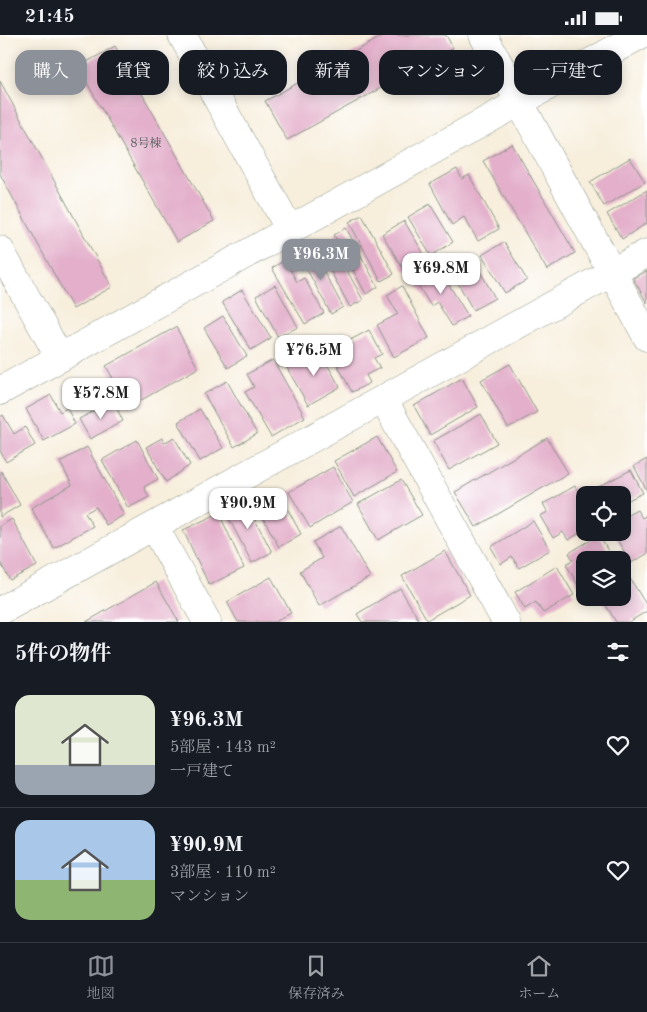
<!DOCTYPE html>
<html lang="ja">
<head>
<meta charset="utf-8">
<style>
	:root { --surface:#171b24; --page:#242831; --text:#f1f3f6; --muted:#9ea1a6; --line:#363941; --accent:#8c9099 }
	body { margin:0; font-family:"Old Standard TT","Noto Serif JP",serif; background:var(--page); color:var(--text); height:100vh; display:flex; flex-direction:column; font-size:19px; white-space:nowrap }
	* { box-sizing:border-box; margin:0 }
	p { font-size:16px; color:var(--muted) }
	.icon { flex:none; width:28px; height:28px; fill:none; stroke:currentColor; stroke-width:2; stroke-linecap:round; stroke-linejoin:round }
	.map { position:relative; height:587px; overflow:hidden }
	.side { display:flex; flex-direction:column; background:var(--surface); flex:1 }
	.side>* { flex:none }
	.banner { position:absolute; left:15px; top:15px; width:618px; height:45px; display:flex; gap:10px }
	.tools { position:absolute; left:576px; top:451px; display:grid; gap:10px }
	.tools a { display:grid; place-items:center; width:55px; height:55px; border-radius:10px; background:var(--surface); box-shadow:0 2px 12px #0003; font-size:25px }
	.price { position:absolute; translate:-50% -42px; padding:0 11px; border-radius:10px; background:#fff; color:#222; font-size:16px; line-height:32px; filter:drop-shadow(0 1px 2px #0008) }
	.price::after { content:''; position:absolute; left:50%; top:30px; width:15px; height:11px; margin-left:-8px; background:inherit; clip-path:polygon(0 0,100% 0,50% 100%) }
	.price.on { background:var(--accent); color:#fff }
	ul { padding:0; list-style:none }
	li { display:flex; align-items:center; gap:15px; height:125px; padding:0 15px }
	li+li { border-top:1px solid var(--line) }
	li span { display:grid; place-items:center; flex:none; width:140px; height:100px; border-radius:15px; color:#555 }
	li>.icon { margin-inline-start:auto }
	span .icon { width:60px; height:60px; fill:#fffc; stroke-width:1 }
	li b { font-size:21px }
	h2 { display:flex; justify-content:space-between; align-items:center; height:60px; padding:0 15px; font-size:21px }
	.tag { padding:0 18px; border-radius:15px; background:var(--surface); box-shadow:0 2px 12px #0003; font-size:18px; line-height:45px }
	.tag.on { background:var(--accent); color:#fff }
	.status { display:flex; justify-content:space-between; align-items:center; height:35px; padding:0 25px; background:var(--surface); direction:ltr }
	.status svg { height:14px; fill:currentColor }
	.tabs { display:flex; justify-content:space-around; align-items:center; height:70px; border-top:1px solid var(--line); background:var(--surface); font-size:14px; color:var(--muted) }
	.tabs a { display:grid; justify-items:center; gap:2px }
	.tabs .on { color:var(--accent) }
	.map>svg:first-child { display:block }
	.building { fill:#e3afca }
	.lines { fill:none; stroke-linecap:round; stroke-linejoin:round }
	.street-casing { stroke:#8b9688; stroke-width:29 }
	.secondary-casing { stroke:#8b9688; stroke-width:29 }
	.street { stroke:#fff; stroke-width:28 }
	.secondary { stroke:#fff; stroke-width:28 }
	.labels { text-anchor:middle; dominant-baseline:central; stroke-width:4.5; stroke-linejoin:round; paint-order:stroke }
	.number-label { font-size:12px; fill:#505a5a }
</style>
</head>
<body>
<div class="status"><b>21:45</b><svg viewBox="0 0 49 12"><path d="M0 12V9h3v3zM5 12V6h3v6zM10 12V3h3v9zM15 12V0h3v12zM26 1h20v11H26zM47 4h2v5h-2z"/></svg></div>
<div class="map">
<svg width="647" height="587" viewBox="0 0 647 587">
	<rect width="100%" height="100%" fill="#fff"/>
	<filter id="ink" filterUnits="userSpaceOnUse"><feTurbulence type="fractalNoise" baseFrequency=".02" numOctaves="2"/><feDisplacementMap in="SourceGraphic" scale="10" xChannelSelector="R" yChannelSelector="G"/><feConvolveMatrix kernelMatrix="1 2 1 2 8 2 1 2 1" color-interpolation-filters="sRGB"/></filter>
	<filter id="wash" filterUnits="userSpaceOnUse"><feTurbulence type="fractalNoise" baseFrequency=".0096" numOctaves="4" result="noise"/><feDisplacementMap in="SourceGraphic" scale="20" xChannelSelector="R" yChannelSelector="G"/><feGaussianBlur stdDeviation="1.12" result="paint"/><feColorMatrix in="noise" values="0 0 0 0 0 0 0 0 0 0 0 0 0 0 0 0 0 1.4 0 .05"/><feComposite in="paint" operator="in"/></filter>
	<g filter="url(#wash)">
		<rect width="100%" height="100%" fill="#f7eedc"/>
		<g id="blocks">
			<path class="building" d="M385,0h61l7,13 -166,92 -22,-39z
				M115,11l99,175 -37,21 -99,-175z
				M0,46l112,206 -39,22 -73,-135z
				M512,109l63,109 -28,17 -64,-109z
				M630,123l15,24 -41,24 -14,-24z
				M457,134l5,10 7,-4 30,54 -21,12 -14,-24 -12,8 -22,-41z
				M647,155v33l-25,16 -15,-25z
				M430,169l23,38 -22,14 -23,-39z
				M362,180l32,59 -13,7 -32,-59z
				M404,186l23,38 -22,13 -23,-38z
				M346,193l32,59 -12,7 -32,-59z
				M331,206l32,59 -13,7 -32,-59z
				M504,207l23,38 -22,13 -23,-38z
				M311,213l32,59 -12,7 -32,-59z
				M471,220l24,43 -22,12 -24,-43z
				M285,225l12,22 7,-4 20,35 -19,11 -33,-56z
				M437,230l31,51 -16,10 -15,-24 -6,4 -17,-27z
				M647,236v32l-14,-25z
				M275,250l23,42 -20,10 -22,-41z
				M402,251l27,52 -35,19 -17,-32 21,-11 -11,-19z
				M242,255l29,48 -20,12 -29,-48z
				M223,281l24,40 -19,12 -24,-40z
				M176,292l22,41 -69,39 -23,-41z
				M369,295l13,24 -8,4 6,10 -14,7 4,8 -18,9 -22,-41z
				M319,315l21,37 -32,18 -21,-37z
				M273,325l32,57 -34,20 -26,-45 9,-5 -7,-13z
				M510,329l27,48 -29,16 -27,-48z
				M462,343l16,29 -48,28 -16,-29z
				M227,346l30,53 -23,13 -30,-53z
				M51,360l9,17 7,-4 8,16 -31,17 -18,-32z
				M113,366l10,20 -33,18 -11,-20z
				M200,374l23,39 -23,13 -22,-39z
				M481,379l16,29 -48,27 -16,-29z
				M3,380l11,19 11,-7 10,18 -29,17 -6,-11v-34z
				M174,402l16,28 -24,17 -20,-35 16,-9 2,5z
				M377,402l20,35 -43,25 -20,-36z
				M547,403l21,35 -92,54 -21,-35z
				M137,405l21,39 -14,8 5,10 -21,11 -26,-48z
				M87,412l37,68 -18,10 -10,-18 -11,6 8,13 -39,22 -23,-40 41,-23 -12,-23z
				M647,424v32l-13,-25z
				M333,432l20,35 -43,26 -21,-36z
				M631,435l12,23 -21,10v-8h-36v-2z
				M1,436l19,34 -20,12v-45z
				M401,445l21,35 -44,25 -20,-36z
				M575,451l10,19v25l-17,10 -5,-8 -10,6 -13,-22 8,-4 -5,-8z
				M278,456l23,43 -22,13 -24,-44z
				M243,462l29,55 -20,11 -29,-56z
				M637,475l5,8 5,-3v39l-16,9 -18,-30h9v-15z
				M219,478l25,55 -35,17 -26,-55z
				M12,484l25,47 -27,14 -10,-18v-36z
				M533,486l17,29 -31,18 -7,-11 -11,7 -10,-17z
				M341,491l29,51 -51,29 -19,-35 22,-13 -9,-16z
				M599,500l14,25h-28v30l-3,2 -16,-28 7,-4 -4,-7z
				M445,516l25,44 -43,25 -25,-44z
				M557,531l17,29 -31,18 -7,-11 -11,7 -10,-17z
				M626,537l21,34v5l-18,11h-13l-15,-25h21v-23z
				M271,542l20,36 -16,9h-37l-11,-20z
				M156,547l23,40h-93z
				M400,553l20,34h-58l-5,-8z"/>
		</g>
	</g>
	<g filter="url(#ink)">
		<use href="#blocks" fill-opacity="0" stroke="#8b9688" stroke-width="1"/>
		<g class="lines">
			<g class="street-casing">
				<path id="street" d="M182,0l108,195
					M483,0l164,302
					M0,215l60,108
					M383,364l123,223
					M154,491l53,96
					M0,576l647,-358"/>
			</g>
			<g class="secondary-casing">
				<path id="secondary" d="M0,356l640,-356"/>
			</g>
			<use href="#street" class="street"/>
			<use href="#secondary" class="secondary"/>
		</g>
	</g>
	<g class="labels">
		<g class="number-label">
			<text x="146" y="109">8号棟</text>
		</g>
	</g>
</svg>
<div class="tools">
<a><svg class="icon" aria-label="locate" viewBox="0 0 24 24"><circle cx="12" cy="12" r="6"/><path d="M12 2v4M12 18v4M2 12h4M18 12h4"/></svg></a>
<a><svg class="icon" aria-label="layers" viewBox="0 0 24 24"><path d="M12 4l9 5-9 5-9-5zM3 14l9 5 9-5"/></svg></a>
</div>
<b class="price on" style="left:321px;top:246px">¥96.3M</b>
<b class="price" style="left:441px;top:260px">¥69.8M</b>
<b class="price" style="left:314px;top:342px">¥76.5M</b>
<b class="price" style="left:101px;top:385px">¥57.8M</b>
<b class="price" style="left:248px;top:495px">¥90.9M</b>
<div class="banner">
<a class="tag on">購入</a>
<a class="tag">賃貸</a>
<a class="tag">絞り込み</a>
<a class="tag">新着</a>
<a class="tag">マンション</a>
<a class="tag">一戸建て</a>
</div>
</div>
<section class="side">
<h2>5件の物件<svg class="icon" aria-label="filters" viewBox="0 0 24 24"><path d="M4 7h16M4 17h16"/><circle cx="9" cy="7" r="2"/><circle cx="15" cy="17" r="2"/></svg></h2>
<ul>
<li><span style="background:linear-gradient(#dfe7d0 70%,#9aa5b1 0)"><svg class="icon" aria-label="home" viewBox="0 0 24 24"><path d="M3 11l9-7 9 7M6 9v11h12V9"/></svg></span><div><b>¥96.3M</b><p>5部屋 · 143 m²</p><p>一戸建て</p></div><svg class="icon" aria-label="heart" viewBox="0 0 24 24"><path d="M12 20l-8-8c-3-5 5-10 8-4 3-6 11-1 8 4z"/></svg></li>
<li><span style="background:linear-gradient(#a9c7e8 60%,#8fb573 0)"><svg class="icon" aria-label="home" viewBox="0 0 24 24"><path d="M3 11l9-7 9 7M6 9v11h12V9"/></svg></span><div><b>¥90.9M</b><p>3部屋 · 110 m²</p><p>マンション</p></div><svg class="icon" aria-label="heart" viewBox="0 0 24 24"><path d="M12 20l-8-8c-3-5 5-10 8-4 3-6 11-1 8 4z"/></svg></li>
</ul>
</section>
<nav class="tabs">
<a class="on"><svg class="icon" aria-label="map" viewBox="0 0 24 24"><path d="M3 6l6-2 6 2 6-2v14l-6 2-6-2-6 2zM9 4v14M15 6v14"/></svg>地図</a>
<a><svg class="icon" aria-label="saved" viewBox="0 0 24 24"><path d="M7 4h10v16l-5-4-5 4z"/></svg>保存済み</a>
<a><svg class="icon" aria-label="home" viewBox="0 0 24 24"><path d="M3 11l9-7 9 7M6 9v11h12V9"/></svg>ホーム</a>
</nav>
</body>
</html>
